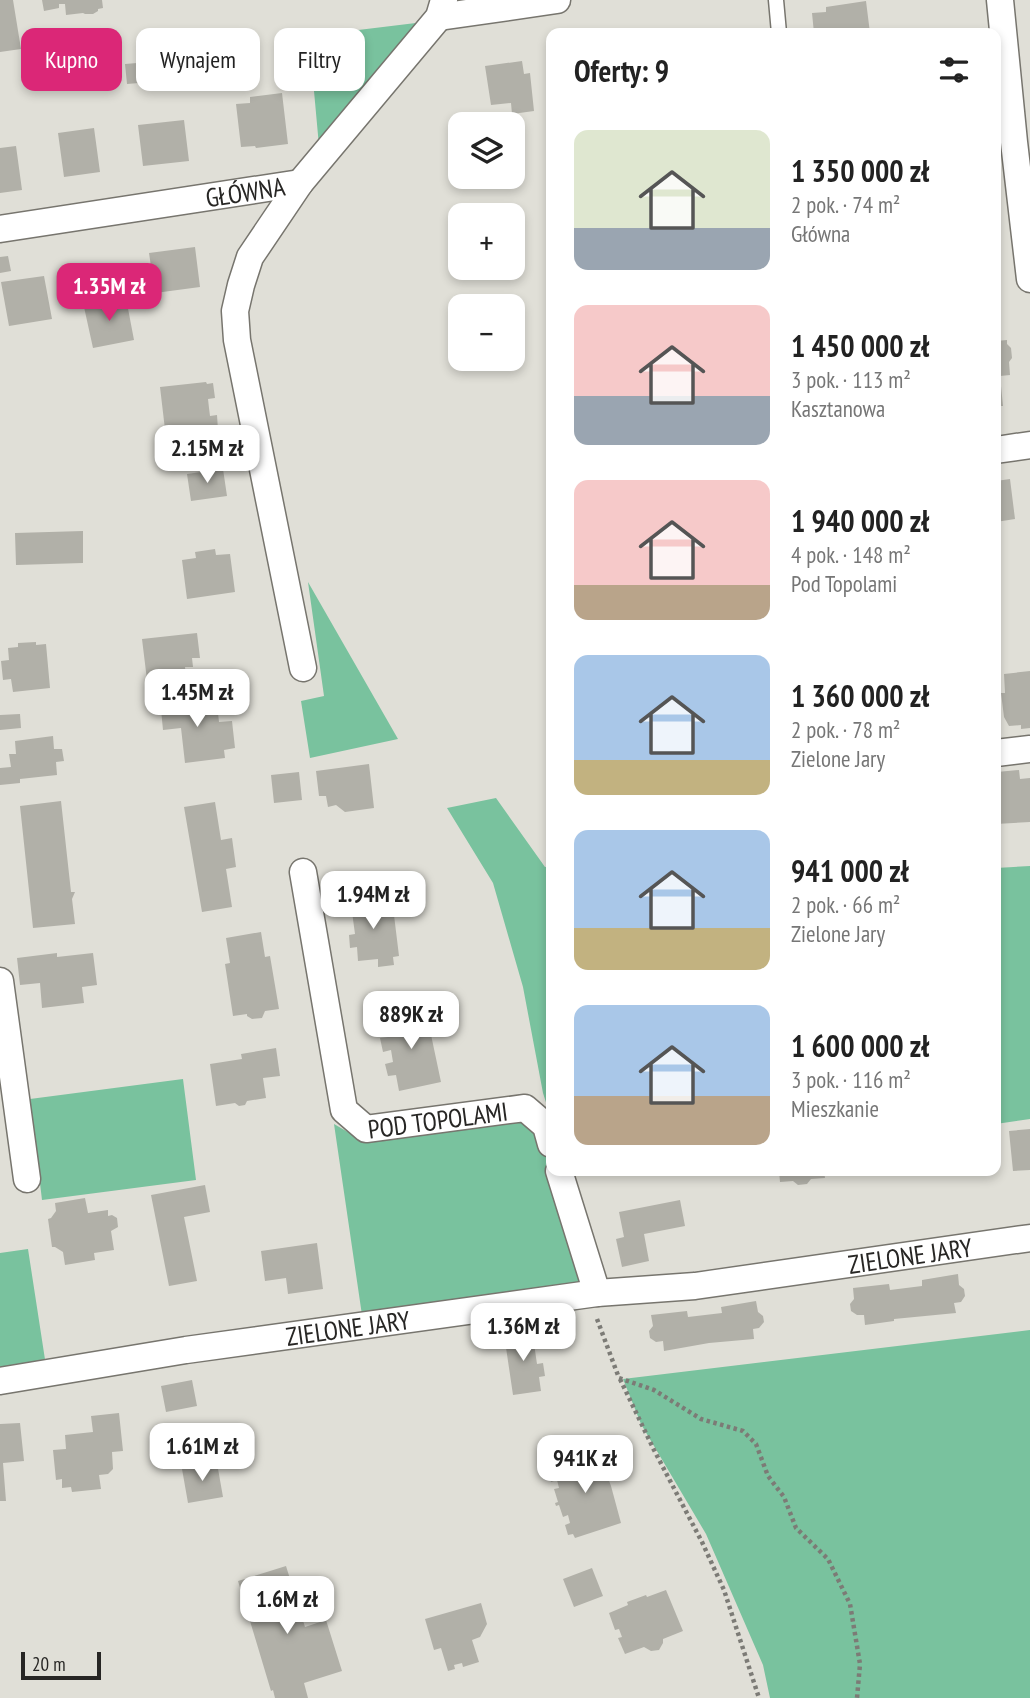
<!DOCTYPE html>
<html lang="pl">
<head>
<meta charset="utf-8">
<style>
	:root { --surface:#fff; --page:#f2f2f2; --text:#222; --muted:#767676; --accent:#db2777 }
	body { margin:0; font-family:"PT Sans Narrow",sans-serif; background:var(--page); color:var(--text); height:100vh; display:flex; flex-direction:column; font-size:26px; white-space:nowrap }
	* { box-sizing:border-box; margin:0 }
	p { font-size:23px; color:var(--muted) }
	.icon { flex:none; width:38px; height:38px; fill:none; stroke:currentColor; stroke-width:2; stroke-linecap:round; stroke-linejoin:round }
	.map { position:relative; flex:1; overflow:hidden }
	.panel { position:absolute; left:546px; top:28px; width:455px; height:1148px; display:flex; flex-direction:column; background:var(--surface); border-radius:14px; box-shadow:0 4px 10px #0003 }
	.panel>* { flex:none }
	.guide { position:absolute; left:21px; top:28px; width:420px; height:63px; display:flex; gap:14px }
	.fabs { position:absolute; left:448px; top:112px; display:grid; gap:14px }
	.fabs a { display:grid; place-items:center; width:77px; height:77px; border-radius:14px; background:var(--surface); box-shadow:0 4px 10px #0003; font-size:35px }
	.scale { position:absolute; left:21px; bottom:18px; width:80px; box-sizing:border-box; padding-left:7px; border:4px solid #272624; border-top:0; font-size:19px; line-height:24px; white-space:nowrap; color:#272624; -webkit-text-stroke:5px #e0dfd7; paint-order:stroke }
	.price { position:absolute; translate:-50% -60px; padding:0 16px; border-radius:14px; background:#fff; color:#222; font-size:23px; line-height:46px; filter:drop-shadow(0 2px 4px #0008) }
	.price::after { content:''; position:absolute; left:50%; top:42px; width:21px; height:16px; margin-left:-10px; background:inherit; clip-path:polygon(0 0,100% 0,50% 100%) }
	.price.selected { background:var(--accent); color:#fff }
	ul { padding:0; list-style:none }
	li { display:flex; align-items:center; gap:21px; height:175px; padding:0 28px }
	li span { display:grid; place-items:center; flex:none; width:196px; height:140px; border-radius:14px; color:#555 }
	li>.icon { margin-inline-start:auto }
	span .icon { width:84px; height:84px; fill:#fffc; stroke-width:1 }
	li b { font-size:30px }
	h2 { display:flex; justify-content:space-between; align-items:center; height:84px; padding:0 28px; font-size:30px }
	.tag { padding:0 24px; border-radius:14px; background:var(--surface); box-shadow:0 4px 10px #0003; font-size:24px; line-height:63px }
	.tag.selected { background:var(--accent); color:#fff }
	.map>svg:first-child { display:block }
	.green { fill:#79c29e }
	.building { fill:#b1b0a8 }
	.lines { fill:none; stroke-linecap:round; stroke-linejoin:round }
	.service-casing { stroke:#77756e; stroke-width:17 }
	.minor-casing { stroke:#77756e; stroke-width:29 }
	.path { stroke:#7c7b76; stroke-width:4.5; stroke-dasharray:3.5 3.5; stroke-linecap:butt }
	.service { stroke:#fff; stroke-width:14 }
	.minor { stroke:#fff; stroke-width:26 }
	.labels { text-anchor:middle; dominant-baseline:central; stroke-width:5; stroke-linejoin:round; paint-order:stroke }
	.street-label { font-size:26px; fill:#272624; stroke:#e0dfd7 }
</style>
</head>
<body>
<div class="map">
<svg width="1030" height="1698" viewBox="0 0 1030 1698">
	<rect width="100%" height="100%" fill="#e0dfd7"/>
	<path class="green" d="M424,22l-105,124 -10,-110z
		M308,582l90,157 -88,19 -9,-57 23,-5z
		M496,798l49,69 6,-1v252l-8,-25 -20,-106 -30,-104 -46,-75z
		M1030,866v253l-34,5v-256z
		M183,1079l13,101 -154,20 -12,-101z
		M518,1121l24,13 40,147 -10,9 -209,32 -29,-198 26,15z
		M28,1249l18,117 -46,8v-121z
		M1030,1330v368h-260l-7,-33 -57,-131 -65,-110 -18,-45z"/>
	<path class="building" d="M0,0h13l8,49 -21,3z
		M42,0h60l1,8 -5,1v2l-5,3h-8l-2,-1 -17,2 -1,-11h-6v4l-15,3z
		M866,1l4,32h-56l-2,-20 14,-1v-5z
		M522,61l2,13 6,-1 4,38 -22,3 -1,-11 -20,2 -6,-39z
		M137,63l2,20 -12,1 -2,-20z
		M282,93l6,51 -32,4 -1,-2 -14,1 -5,-43 14,-1v-6z
		M184,120l5,41 -46,5 -5,-41z
		M94,128l6,44 -36,5 -6,-44z
		M16,146l6,44 -22,3v-45z
		M195,247l5,40 -45,6 -6,-40z
		M8,256l3,15 -11,2v-16z
		M44,276l8,43 -43,7 -8,-44z
		M126,298l8,42 -41,8 -9,-41z
		M1007,340v4l4,4 1,10 -3,4 1,13 -10,1 3,30h-7v-65z
		M206,382l1,2 6,-1 2,15 -7,1 1,9 1,8 7,-1 1,15 -5,1v2l-47,5 -6,-51z
		M223,469l4,27 -36,5 -4,-27z
		M1010,479l5,40 -19,3v-41z
		M83,531v32l-67,2 -1,-32z
		M215,549l1,6 14,-1 5,38 -48,7 -5,-39 14,-2 -1,-6z
		M197,633l3,25h-8l1,9h-8l1,9 -39,4 -5,-41z
		M36,642v3l10,-1 4,44 -37,4 -2,-13 -8,1 -2,-19 8,-1 -1,-12 10,-1v-4z
		M1030,671v57l-9,1v-4l-12,1 -5,-9 -3,-24h4l-1,-19z
		M196,695l2,20 20,-2 1,9 13,-1 3,27 -11,2 1,8 -40,5 -4,-35 -18,2 -3,-31z
		M20,714l1,14 -21,2v-15z
		M53,736l1,13h8l2,12 -8,1 1,13 -37,4v4l-20,2v-17l11,-1 -2,-13h7l-1,-13z
		M369,764l5,44 -29,4 -9,-7 -8,2 -2,-11h-7l-3,-25z
		M1019,770l1,9 10,-1v44l-34,2v-44h2l-1,-8z
		M299,772l3,28 -28,3 -3,-28z
		M61,801l10,91h4l-3,7 3,25 -42,4 -13,-122z
		M215,802l6,38 11,-2 4,29 -10,2 6,38 -30,5 -18,-105z
		M378,893l3,24 13,-2 5,41 -6,1 1,8 -16,2v-8l-20,2 -1,-14 -7,1 -1,-13 6,-1 -5,-37z
		M261,932l4,25 5,-1 9,53 -14,2 -3,7 -10,1 -5,-3v-2l-14,2 -8,-52 5,-1 -4,-25z
		M57,953v4l36,-4 4,32 -15,2 2,16 -42,5 -2,-25 -20,2 -3,-27z
		M426,1011l15,71 -42,9 -3,-16 -8,1 -3,-12 8,-2 -2,-12 -8,2 -3,-14 8,-1 -3,-17z
		M276,1048l4,28 -17,2 3,20 -19,3 -2,4 -6,1 -4,-3 -19,3 -6,-42 32,-5 -1,-5z
		M1030,1129v41l-17,1 -4,-40z
		M779,1171h45l1,7 -14,1 -4,5 -9,1 -5,-4 -13,1z
		M205,1185l5,27 -26,5 13,64 -28,5 -18,-91z
		M85,1198l3,15 20,-3v6l4,-1 5,3 1,9 -7,4 3,19 -20,3 1,7 -30,5 -2,-13 -8,-5h-3l-4,-28 3,-1 5,-7 -1,-8z
		M680,1200l5,26 -41,8 5,27 -27,6 -6,-28 8,-2 -5,-25z
		M317,1243l6,46 -35,5 -2,-16 -21,3 -4,-30z
		M958,1274l1,11 5,4 1,7 -4,6 -7,1 2,10 -62,6v2l-29,4 -1,-10h-7l-6,-4 -1,-7 4,-5 -1,-11 36,-4 1,6 32,-4v-6z
		M756,1301l2,11 5,4 1,6 -5,6 -6,1 1,10 -45,4 -45,8 -1,-10 -7,1 -6,-4 -1,-7 4,-5 -2,-11 36,-4 1,6 34,-4 -1,-6z
		M532,1330l5,34 6,-1 2,13 -6,1 2,14 -28,4 -9,-61z
		M192,1380l5,26 -31,6 -5,-26z
		M119,1413l4,38 -11,1 1,17 -5,5 -9,1 2,14 -29,3 -1,-5 -9,1v-9l-6,1 -3,-30 13,-1 -1,-14 28,-3 -2,-16z
		M20,1423l4,38 -21,2 3,38h-6v-77z
		M598,1451l13,35 10,37 -46,15 -2,-4 -5,1 -3,-10 5,-2 -2,-8 -5,2 -4,-12 -3,1 -1,-3 3,-1 -4,-13 5,-1 -2,-8 -6,2 -3,-11 5,-1 -1,-4z
		M217,1463l6,34 -35,6 -6,-34z
		M286,1566l19,61 21,-7 16,51 -38,12 4,15h-33l-2,-8 -2,1 -33,-110z
		M592,1568l11,28 -29,11 -11,-28z
		M666,1590l17,41 -20,8v4l-4,7 -8,1 -7,-4 -19,7 -7,-16 4,-1 -3,-8 -4,1 -6,-17 19,-8 -1,-3 19,-7 1,2z
		M481,1603l6,21 -7,13 -8,3 7,22 -16,5 -1,-4 -8,2 1,4 -7,2 -7,-23 -7,2 -9,-31z"/>
	<g class="lines">
		<g class="service-casing">
			<path id="service" d="M776,0l3,33"/>
		</g>
		<g class="minor-casing">
			<g id="minor">
				<path d="M1000,0l14,142 16,137"/>
				<path d="M439,17l118,-17"/>
				<path id="s1" d="M0,229l300,-46"/>
				<path d="M996,450l34,-5"/>
				<path d="M303,668l-66,-328 -2,-29 6,-26 9,-28 50,-74 139,-166 5,-17"/>
				<path d="M996,753l34,-4"/>
				<path id="s2" d="M303,872l41,238 22,19 159,-21 21,18 5,18"/>
				<path d="M0,981l27,198"/>
				<path d="M559,1171l38,122"/>
				<path id="s3" d="M0,1381l186,-31 411,-57 98,-7 335,-48"/>
			</g>
		</g>
		<path class="path" d="M597,1319l22,59 35,12 47,29 42,12 13,13 12,32 16,21 12,31 32,31 22,45 10,60 -3,34
			M620,1379l34,71 48,92 22,48 35,108"/>
		<use href="#service" class="service"/>
		<use href="#minor" class="minor"/>
	</g>
	<g class="labels">
		<g class="street-label">
			<text stroke="none"><textPath href="#s1" startOffset="248">GŁÓWNA</textPath></text>
			<text stroke="none"><textPath href="#s2" startOffset="343">POD TOPOLAMI</textPath></text>
			<text stroke="none"><textPath href="#s3" startOffset="919">ZIELONE JARY</textPath></text>
			<text stroke="none"><textPath href="#s3" startOffset="352">ZIELONE JARY</textPath></text>
		</g>
	</g>
</svg>
<div class="fabs">
<a><svg class="icon" aria-label="layers" viewBox="0 0 24 24"><path d="M12 4l9 5-9 5-9-5zM3 14l9 5 9-5"/></svg></a>
<a>+</a>
<a>−</a>
</div>
<div class="scale">20 m</div>
<b class="price selected" style="left:109px;top:323px">1.35M zł</b>
<b class="price" style="left:207px;top:485px">2.15M zł</b>
<b class="price" style="left:197px;top:729px">1.45M zł</b>
<b class="price" style="left:373px;top:931px">1.94M zł</b>
<b class="price" style="left:411px;top:1051px">889K zł</b>
<b class="price" style="left:523px;top:1363px">1.36M zł</b>
<b class="price" style="left:202px;top:1483px">1.61M zł</b>
<b class="price" style="left:585px;top:1495px">941K zł</b>
<b class="price" style="left:287px;top:1636px">1.6M zł</b>
<div class="guide">
<a class="tag selected">Kupno</a>
<a class="tag">Wynajem</a>
<a class="tag">Filtry</a>
</div>
<section class="panel">
<h2>Oferty: 9<svg class="icon" aria-label="filters" viewBox="0 0 24 24"><path d="M4 7h16M4 17h16"/><circle cx="9" cy="7" r="2"/><circle cx="15" cy="17" r="2"/></svg></h2>
<ul>
<li><span style="background:linear-gradient(#dfe7d0 70%,#9aa5b1 0)"><svg class="icon" aria-label="home" viewBox="0 0 24 24"><path d="M3 11l9-7 9 7M6 9v11h12V9"/></svg></span><div><b>1 350 000 zł</b><p>2 pok. · 74 m²</p><p>Główna</p></div></li>
<li><span style="background:linear-gradient(#f6c9c9 65%,#9aa5b1 0)"><svg class="icon" aria-label="home" viewBox="0 0 24 24"><path d="M3 11l9-7 9 7M6 9v11h12V9"/></svg></span><div><b>1 450 000 zł</b><p>3 pok. · 113 m²</p><p>Kasztanowa</p></div></li>
<li><span style="background:linear-gradient(#f6c9c9 75%,#b9a48a 0)"><svg class="icon" aria-label="home" viewBox="0 0 24 24"><path d="M3 11l9-7 9 7M6 9v11h12V9"/></svg></span><div><b>1 940 000 zł</b><p>4 pok. · 148 m²</p><p>Pod Topolami</p></div></li>
<li><span style="background:linear-gradient(#a9c7e8 75%,#c2b280 0)"><svg class="icon" aria-label="home" viewBox="0 0 24 24"><path d="M3 11l9-7 9 7M6 9v11h12V9"/></svg></span><div><b>1 360 000 zł</b><p>2 pok. · 78 m²</p><p>Zielone Jary</p></div></li>
<li><span style="background:linear-gradient(#a9c7e8 70%,#c2b280 0)"><svg class="icon" aria-label="home" viewBox="0 0 24 24"><path d="M3 11l9-7 9 7M6 9v11h12V9"/></svg></span><div><b>941 000 zł</b><p>2 pok. · 66 m²</p><p>Zielone Jary</p></div></li>
<li><span style="background:linear-gradient(#a9c7e8 65%,#b9a48a 0)"><svg class="icon" aria-label="home" viewBox="0 0 24 24"><path d="M3 11l9-7 9 7M6 9v11h12V9"/></svg></span><div><b>1 600 000 zł</b><p>3 pok. · 116 m²</p><p>Mieszkanie</p></div></li>
</ul>
</section>
</div>
</body>
</html>
